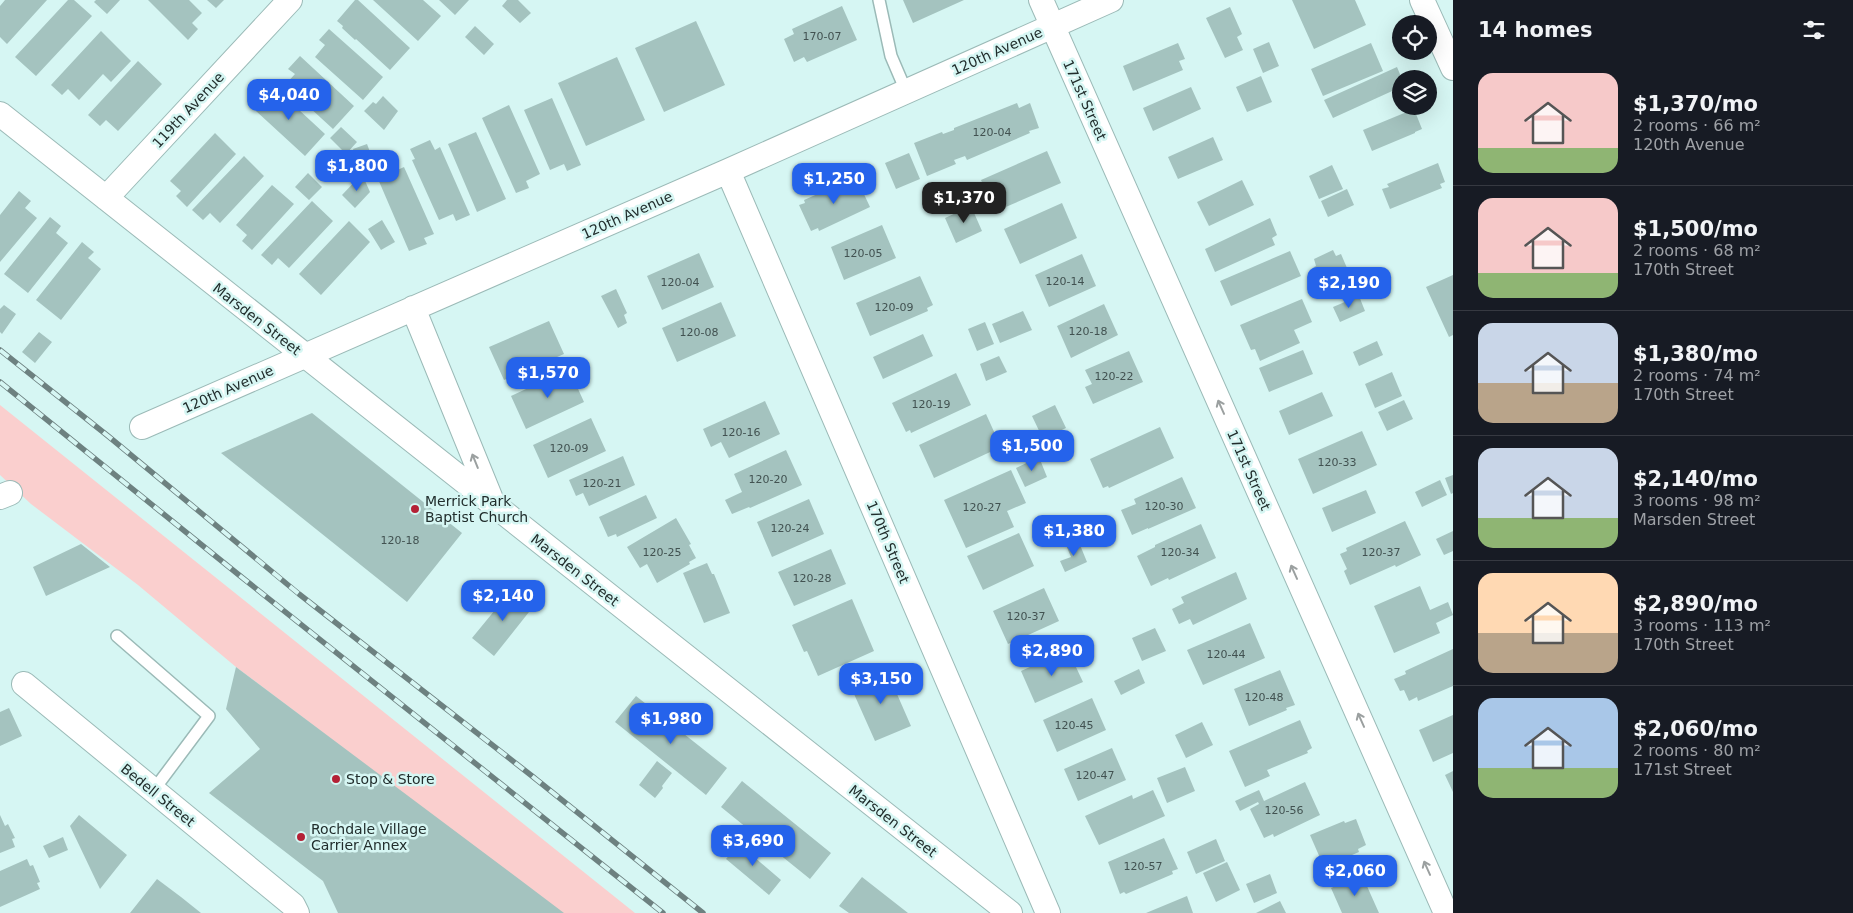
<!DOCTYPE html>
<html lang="en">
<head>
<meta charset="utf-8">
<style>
	:root { --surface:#171b24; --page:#20242c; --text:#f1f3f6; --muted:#9ea1a6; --line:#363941; --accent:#2563eb }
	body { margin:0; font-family:"DejaVu Sans",sans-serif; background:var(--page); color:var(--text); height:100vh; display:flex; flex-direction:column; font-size:19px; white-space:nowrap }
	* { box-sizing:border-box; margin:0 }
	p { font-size:16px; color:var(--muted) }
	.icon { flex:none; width:28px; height:28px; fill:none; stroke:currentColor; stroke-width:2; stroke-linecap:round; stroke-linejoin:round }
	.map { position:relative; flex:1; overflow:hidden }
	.panel { display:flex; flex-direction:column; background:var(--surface); width:400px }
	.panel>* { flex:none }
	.controls { position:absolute; left:1392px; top:15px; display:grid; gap:10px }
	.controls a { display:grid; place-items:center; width:45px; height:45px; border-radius:50%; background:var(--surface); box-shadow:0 5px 20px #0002; font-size:25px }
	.price { position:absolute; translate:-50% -42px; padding:0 11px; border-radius:10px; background:var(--accent); color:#fff; font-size:16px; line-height:32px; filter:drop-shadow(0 1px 2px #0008) }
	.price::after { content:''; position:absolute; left:50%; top:30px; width:15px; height:11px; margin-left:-8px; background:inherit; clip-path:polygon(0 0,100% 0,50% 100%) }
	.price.selected { background:#222; color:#fff }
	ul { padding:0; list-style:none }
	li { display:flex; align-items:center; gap:15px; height:125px; padding:0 25px }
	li+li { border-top:1px solid var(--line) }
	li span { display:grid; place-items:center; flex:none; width:140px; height:100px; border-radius:15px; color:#555 }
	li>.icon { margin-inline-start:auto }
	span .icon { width:60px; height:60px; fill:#fffc; stroke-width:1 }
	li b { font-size:21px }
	h2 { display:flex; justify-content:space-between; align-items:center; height:60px; padding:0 25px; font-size:21px }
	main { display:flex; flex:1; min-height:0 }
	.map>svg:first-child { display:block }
	.green { fill:#facfce }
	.building { fill:#a4c3bf }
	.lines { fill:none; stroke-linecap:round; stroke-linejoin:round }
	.service-casing { stroke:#9bbab7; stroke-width:14 }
	.minor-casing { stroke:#9bbab7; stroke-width:26 }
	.service { stroke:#fff; stroke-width:11 }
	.minor { stroke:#fff; stroke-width:24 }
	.rail-casing { stroke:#6d8180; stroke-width:5.5 }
	.rail { stroke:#d6f6f3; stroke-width:4; stroke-dasharray:11; stroke-linecap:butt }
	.oneway { stroke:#9ba0a0 }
	.poi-dot { fill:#b42136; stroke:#d6f6f3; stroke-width:2 }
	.labels { text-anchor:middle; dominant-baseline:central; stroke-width:5; stroke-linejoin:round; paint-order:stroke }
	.number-label { font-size:11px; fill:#425251 }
	.street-label { font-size:14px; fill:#212d2c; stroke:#d6f6f3 }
	.poi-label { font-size:14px; fill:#212d2c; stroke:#d6f6f3; text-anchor:start }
</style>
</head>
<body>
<main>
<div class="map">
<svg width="1453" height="913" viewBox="0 0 1453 913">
	<rect width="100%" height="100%" fill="#d6f6f3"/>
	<path class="green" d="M0,405l635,508h-73l-326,-246 -98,-82 -107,-81 -31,-29z"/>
	<path class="building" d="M5,0h42l-40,44 -7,-7v-31z
		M68,0h6l18,16 -56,60 -21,-19z
		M96,0h24l-13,14 -13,-12z
		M148,0h41l13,13 -10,10 6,6 -10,11z
		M207,0h17l-8,8z
		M355,0h3l52,48 -20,22 -34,-31 -1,1 -13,-12 1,-2 -6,-5z
		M373,0h50l18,16 -23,25z
		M439,0h30l-14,15z
		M507,0h11l13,13 -11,10 -18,-17z
		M903,0h61l-51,23z
		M1292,0h63l11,25 -52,24z
		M842,6l15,34 -50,22 -3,-5 -10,5 -10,-23 10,-5 -2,-5z
		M1230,7l12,27 -5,3 6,13 -18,8 -19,-40z
		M696,21l29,64 -61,27 -29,-64z
		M475,26l19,18 -10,11 -19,-18z
		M329,29l54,48 -20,23 -48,-43 10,-12 -6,-5z
		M101,31l30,30 -20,21 -8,-8 -24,26 -11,-11 -6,6 -11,-10z
		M1269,42l10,24 -16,7 -10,-24z
		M1178,43l7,16 -6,2 4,9 -50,21 -10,-25z
		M1371,43l12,28 -60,25 -12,-27z
		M300,56l54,50 -21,23 -48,-44 10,-11 -7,-5z
		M617,57l28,63 -59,26 -28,-63z
		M138,61l24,23 -44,47 -12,-11 -6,6 -12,-11z
		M1397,67l5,12 -1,8 -68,31 -9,-18z
		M1261,76l11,26 -25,10 -11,-25z
		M271,84l54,50 -20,22 -49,-45 9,-9 -6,-6z
		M1191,87l10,22 -48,22 -10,-23z
		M383,96l15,15 -14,19 -20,-19 9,-9 3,2z
		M552,98l29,67 -14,6 -3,-7 -14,6 -26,-60z
		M1017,103l2,5 11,-5 9,25 -10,3 1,2 -63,27 -2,-4 -11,4 2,4 -29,12 -13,-33 28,-11 1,2 11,-4v-2z
		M509,105l31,69 -14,7 3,7 -13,5 -34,-75z
		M1414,109l8,20 -7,3v1l-43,18 -9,-21z
		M341,127l16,15 -11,12 -16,-16z
		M476,132l30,67 -29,13 -29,-68z
		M215,133l21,21 -49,53 -11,-11 5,-5 -11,-10z
		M1213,137l10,23 -45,19 -10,-22z
		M430,140l5,10 5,-3 30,68 -14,6 -3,-7 -14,6 -27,-60 3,-1 -5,-10z
		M367,144l9,24 -13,6 -10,-25z
		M1047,151l14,32 -60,26 -10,-23 -6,3 -4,-9z
		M909,153l11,26 -24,10 -11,-26z
		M244,156l20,20 -44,47 -10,-10 -7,7 -11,-10z
		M1438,163l7,19 -5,2 2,4 -52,21 -8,-20 7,-2 -2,-3z
		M1332,165l11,24 -24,10 -10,-23z
		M404,167l30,67 -10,4 3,6 -18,7 -31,-72z
		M308,173l14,14 -13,13 -14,-13z
		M362,174l8,18 -15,16 -13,-13z
		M856,177l14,30 -51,24 -1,-3 -7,3 -12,-26 6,-2 -1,-3z
		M1242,180l12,25 -45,21 -12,-24z
		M272,185l22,19 -42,46 -10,-9 5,-6 -11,-10z
		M1347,189l7,16 -26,12 -7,-16z
		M19,191l12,10 -6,7 12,10 -37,44v-47z
		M312,201l21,20 -44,47 -11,-10 -6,7 -11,-10z
		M1062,203l15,35 -57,26 -16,-35z
		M971,206l11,25 -26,12 -11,-25z
		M50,217l11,9 -5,7 12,10 -40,50 -24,-19z
		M1270,218l7,17 -5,3 3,7 -60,27 -10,-23z
		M382,220l13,22 -14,8 -13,-21z
		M349,221l21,21 -49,53 -22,-21z
		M882,225l14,33 -52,22 -13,-33z
		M82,242l12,10 -6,6 13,11 -40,51 -25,-20z
		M1333,250l3,6 5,-2 6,14 -27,11 -6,-12 2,-1 -2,-7z
		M1290,251l11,25 -70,30 -11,-25z
		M699,253l15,34 -52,23 -15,-34z
		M1082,254l14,32 -47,21 -14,-32z
		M1453,275v60l-4,2 -23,-50z
		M920,276l13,29 -6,3 1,3 -58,25 -14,-33z
		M616,289l11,24 -3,2 3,8 -9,5 -17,-32z
		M1359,296l6,15 -25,11 -7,-15z
		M1302,299l10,23 -18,8 6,13 -40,18 -5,-12 -4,1 -11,-25z
		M721,302l15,34 -59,26 -15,-34z
		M1104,304l14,31 -47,23 -14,-32z
		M4,305l12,9 -14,20 -2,-2v-23z
		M1023,311l9,19 -32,13 -8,-19z
		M549,321l15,33 -60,26 -15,-33z
		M985,322l9,22 -17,7 -9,-22z
		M39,332l13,10 -17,21 -13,-11z
		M923,334l10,22 -50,23 -10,-22z
		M1377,341l6,14 -24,11 -6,-14z
		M1303,350l10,24 -44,18 -10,-24z
		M1129,351l14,31 -50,22 -8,-17 7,-3 -7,-14z
		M999,356l8,16 -21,9 -6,-17z
		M569,369l15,33 -58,27 -15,-33z
		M1392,372l10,24 -27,12 -10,-24z
		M956,373l15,32 -60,28 -1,-3 -4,2 -14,-29z
		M1322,392l11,24 -44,19 -10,-24z
		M1404,400l9,19 -26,12 -9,-19z
		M765,401l15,33 -51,24 -8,-16 -10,5 -8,-18z
		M1055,405l11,23 -23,11 -11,-23z
		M312,413l150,120 -55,69 -186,-149z
		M986,414l15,33 -67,31 -15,-33z
		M591,418l15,33 -58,27 -15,-33z
		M1160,427l14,31 -65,30 -1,-2 -5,2 -13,-29z
		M1362,431l15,34 -64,29 -15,-35z
		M786,450l16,35 -52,23 -1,-1 -17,7 -7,-14 17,-8 -8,-18z
		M623,456l12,29 -46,21 -6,-13 -7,3 -7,-16z
		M1039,457l8,20 -22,10 -9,-19z
		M1011,470l15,33 -19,8 7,16 -48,21 -22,-48z
		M1453,475v18l-2,1 -6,-16z
		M1182,477l14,31 -48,21v-1l-16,7 -11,-25 15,-6 -2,-5z
		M1440,480l7,15 -25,12 -7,-15z
		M1366,490l10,23 -44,19 -10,-24z
		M646,495l11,23 -40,19 -1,-3 -8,3 -9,-20z
		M809,499l15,35 -52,23 -15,-35z
		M676,518l15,26 -2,1 7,13 -7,4 1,2 -33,19 -10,-19 -7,4 -13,-21z
		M1405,521l16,34 -25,12 -1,-2 -45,20 -6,-14 3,-2 -7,-15 7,-3 -1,-3z
		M1201,524l15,34 -47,22 -1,-2 -17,8 -14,-30 18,-9v-2z
		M1453,531v20l-9,4 -8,-16z
		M1019,533l15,33 -51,24 -16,-34z
		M1078,540l9,22 -22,10 -5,-11 11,-4 -5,-12z
		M81,544l29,23 -64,29 -13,-29z
		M831,549l15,35 -52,22 -16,-34z
		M707,563l5,11h2l16,39 -26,10 -21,-50z
		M1236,572l11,27 -54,26 -3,-6 -11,5 -7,-15 12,-6 -3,-6z
		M1420,586l10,24 18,-8 5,13 -17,8 4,10 -46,20 -20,-47z
		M513,588l21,16 -6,7 1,1 -35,44 -22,-18z
		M1044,588l15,33 -51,23 -15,-33z
		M852,599l22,52 -56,25 -11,-25 -3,1 -12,-27z
		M1250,623l15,35 -62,27 -16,-35z
		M1155,628l11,23 -24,10 -10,-23z
		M1453,649v37l-35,15 -1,-4 -8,4 -5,-11 -4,1 -6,-12 12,-5 -1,-3z
		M1068,650l15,32 -48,21 -14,-32z
		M236,667l283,212 45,34h-226l-15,-32 -114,-88 51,-44 -34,-40z
		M886,669l25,57 -36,15 -25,-56z
		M1139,669l6,14 -24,12 -7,-14z
		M1280,670l15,35 -9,3 1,2 -38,16 -15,-37z
		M636,696l91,72 -21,27 -91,-73z
		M1092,698l14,32 -49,22 -14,-32z
		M9,708l13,28 -22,10v-34z
		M1453,715v38l-20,9 -14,-32z
		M1300,720l12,28 -5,3 1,2 -41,17 3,6 -25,11 -16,-36z
		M1202,722l11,23 -27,13 -11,-23z
		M1112,748l14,32 -48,21 -14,-32z
		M657,761l15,12 -10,13 1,2 -8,10 -16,-13z
		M1185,767l10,24 -28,12 -10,-25z
		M1453,771v21l-8,-17z
		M742,781l89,72 -21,26 -89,-72z
		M1305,782l15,33 -46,22 -1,-3 -9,4 -14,-29 9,-5 -1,-2 -18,9 -5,-10 24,-11 5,11z
		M1153,790l12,26 -66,29 -14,-29 47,-21 1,4z
		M0,815l5,11 3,-2 7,14 -3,1 3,8 -15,6z
		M79,815l48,40 -27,34 -30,-63z
		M1356,819l10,26 -8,4 1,3 -35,15 -14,-32 34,-14 1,2z
		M63,837l5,13 -19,8 -6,-12z
		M1164,838l14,31 -6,2 1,3 -47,20 -2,-2 -4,2 -12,-32z
		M749,839l10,7 -7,8 2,1 -3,3 2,1 1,-2 27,23 -12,15 -43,-36 13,-15 3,3z
		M1216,839l9,22 -29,13 -9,-22z
		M27,859l3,7 3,-1 7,17 -3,1 3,6 -40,18v-36z
		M1227,862l13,28 -24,12 -13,-29z
		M1270,874l7,19 -23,10 -8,-19z
		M1362,875l17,38h-37l-11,-25z
		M862,877l46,36h-59l-10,-7z
		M157,879l24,18 20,16h-71z
		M1187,896l6,17h-47z
		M1280,901l6,12h-30z"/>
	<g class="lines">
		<g class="service-casing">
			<path id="service" d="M879,0l12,56 15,35
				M117,636l92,80 -56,75"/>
		</g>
		<g class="minor-casing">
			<path id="minor" d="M1041,0l405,913
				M1422,0l31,68
				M0,114l1010,799
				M728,171l320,742
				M106,198l184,-198
				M413,308l80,196
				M142,427l586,-256 383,-171
				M0,497l10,-4
				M24,684l269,221 4,8"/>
		</g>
		<use href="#service" class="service"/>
		<use href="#minor" class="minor"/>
		<g class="rail-casing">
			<path id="rail" d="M0,350l108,86 191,158 233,182 171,137
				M0,382l239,193 424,338"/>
		</g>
		<use href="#rail" class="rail"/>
	</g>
	<defs><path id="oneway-shaft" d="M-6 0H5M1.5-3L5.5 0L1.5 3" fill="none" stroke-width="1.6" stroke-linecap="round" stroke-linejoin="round" transform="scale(1.25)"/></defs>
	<g class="oneway">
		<use href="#oneway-shaft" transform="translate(1221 407) rotate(-114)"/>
		<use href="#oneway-shaft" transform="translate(475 461) rotate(-112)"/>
		<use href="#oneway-shaft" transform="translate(1294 572) rotate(-114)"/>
		<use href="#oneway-shaft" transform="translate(1361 720) rotate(-114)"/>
		<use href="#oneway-shaft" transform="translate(1427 868) rotate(-114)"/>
	</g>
	<g class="poi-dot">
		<circle cx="415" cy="509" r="5"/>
		<circle cx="336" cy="779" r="5"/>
		<circle cx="301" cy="837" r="5"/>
	</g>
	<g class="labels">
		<g class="number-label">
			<text x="822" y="36">170-07</text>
			<text x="992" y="132">120-04</text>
			<text x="863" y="253">120-05</text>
			<text x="1065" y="281">120-14</text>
			<text x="680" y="282">120-04</text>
			<text x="894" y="307">120-09</text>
			<text x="1088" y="331">120-18</text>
			<text x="699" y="332">120-08</text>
			<text x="1114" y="376">120-22</text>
			<text x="931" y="404">120-19</text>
			<text x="741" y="432">120-16</text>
			<text x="569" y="448">120-09</text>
			<text x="1337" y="462">120-33</text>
			<text x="768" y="479">120-20</text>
			<text x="602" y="483">120-21</text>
			<text x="1164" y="506">120-30</text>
			<text x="982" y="507">120-27</text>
			<text x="790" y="528">120-24</text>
			<text x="400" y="540">120-18</text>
			<text x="662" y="552">120-25</text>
			<text x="1180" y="552">120-34</text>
			<text x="1381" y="552">120-37</text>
			<text x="812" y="578">120-28</text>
			<text x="1026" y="616">120-37</text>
			<text x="1226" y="654">120-44</text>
			<text x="1264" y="697">120-48</text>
			<text x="1074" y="725">120-45</text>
			<text x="1095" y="775">120-47</text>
			<text x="1284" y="810">120-56</text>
			<text x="1143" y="866">120-57</text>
		</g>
		<g class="street-label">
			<text transform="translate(997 51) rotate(-24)">120th Avenue</text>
			<text transform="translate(1085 100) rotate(66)">171st Street</text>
			<text transform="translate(188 110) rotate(-47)">119th Avenue</text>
			<text transform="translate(627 215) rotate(-24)">120th Avenue</text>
			<text transform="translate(257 319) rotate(38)">Marsden Street</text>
			<text transform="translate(228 389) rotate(-24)">120th Avenue</text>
			<text transform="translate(1249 470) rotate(66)">171st Street</text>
			<text transform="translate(888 542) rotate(67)">170th Street</text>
			<text transform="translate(575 570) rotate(38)">Marsden Street</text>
			<text transform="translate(158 795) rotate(39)">Bedell Street</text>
			<text transform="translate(893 821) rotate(38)">Marsden Street</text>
		</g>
		<g class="poi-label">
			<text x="425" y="501">Merrick Park<tspan x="425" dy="16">Baptist Church</tspan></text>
			<text x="346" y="779">Stop &amp; Store</text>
			<text x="311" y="829">Rochdale Village<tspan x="311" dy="16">Carrier Annex</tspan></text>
		</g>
	</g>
</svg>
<div class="controls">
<a><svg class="icon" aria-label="locate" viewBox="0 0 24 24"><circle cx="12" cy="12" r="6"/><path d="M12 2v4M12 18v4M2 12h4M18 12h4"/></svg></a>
<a><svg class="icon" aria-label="layers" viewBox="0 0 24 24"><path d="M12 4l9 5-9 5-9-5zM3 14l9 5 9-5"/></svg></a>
</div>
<b class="price" style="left:289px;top:121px">$4,040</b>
<b class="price" style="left:357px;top:192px">$1,800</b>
<b class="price" style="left:834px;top:205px">$1,250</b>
<b class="price selected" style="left:964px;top:224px">$1,370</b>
<b class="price" style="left:1349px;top:309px">$2,190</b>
<b class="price" style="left:548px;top:399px">$1,570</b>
<b class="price" style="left:1032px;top:472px">$1,500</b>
<b class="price" style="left:1074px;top:557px">$1,380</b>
<b class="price" style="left:503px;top:622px">$2,140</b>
<b class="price" style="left:1052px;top:677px">$2,890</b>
<b class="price" style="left:881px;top:705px">$3,150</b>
<b class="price" style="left:671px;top:745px">$1,980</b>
<b class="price" style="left:753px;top:867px">$3,690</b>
<b class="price" style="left:1355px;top:897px">$2,060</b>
</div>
<section class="panel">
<h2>14 homes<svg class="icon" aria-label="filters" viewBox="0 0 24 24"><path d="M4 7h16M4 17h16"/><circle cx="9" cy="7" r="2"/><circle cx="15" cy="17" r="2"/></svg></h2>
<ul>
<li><span style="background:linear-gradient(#f6c9c9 75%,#8fb573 0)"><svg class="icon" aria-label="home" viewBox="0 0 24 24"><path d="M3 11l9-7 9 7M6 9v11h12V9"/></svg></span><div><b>$1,370/mo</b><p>2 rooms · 66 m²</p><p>120th Avenue</p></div></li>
<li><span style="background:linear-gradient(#f6c9c9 75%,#8fb573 0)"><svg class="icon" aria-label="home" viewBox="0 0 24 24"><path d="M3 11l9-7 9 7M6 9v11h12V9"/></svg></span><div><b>$1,500/mo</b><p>2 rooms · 68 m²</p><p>170th Street</p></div></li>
<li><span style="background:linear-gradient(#c9d6e8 60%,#b9a48a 0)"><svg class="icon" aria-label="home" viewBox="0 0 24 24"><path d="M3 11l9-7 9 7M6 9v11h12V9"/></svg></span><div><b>$1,380/mo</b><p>2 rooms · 74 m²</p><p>170th Street</p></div></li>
<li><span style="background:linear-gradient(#c9d6e8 70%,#8fb573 0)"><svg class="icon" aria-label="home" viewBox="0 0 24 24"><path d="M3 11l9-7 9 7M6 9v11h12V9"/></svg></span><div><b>$2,140/mo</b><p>3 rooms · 98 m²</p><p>Marsden Street</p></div></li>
<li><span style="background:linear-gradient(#ffd9b3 60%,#b9a48a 0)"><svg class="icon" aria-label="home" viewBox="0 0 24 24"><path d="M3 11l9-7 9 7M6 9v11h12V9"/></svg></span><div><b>$2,890/mo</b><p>3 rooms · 113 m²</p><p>170th Street</p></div></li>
<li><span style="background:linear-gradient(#a9c7e8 70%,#8fb573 0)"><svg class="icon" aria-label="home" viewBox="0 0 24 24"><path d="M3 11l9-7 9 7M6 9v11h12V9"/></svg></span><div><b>$2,060/mo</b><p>2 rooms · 80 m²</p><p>171st Street</p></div></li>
</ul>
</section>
</main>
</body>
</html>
